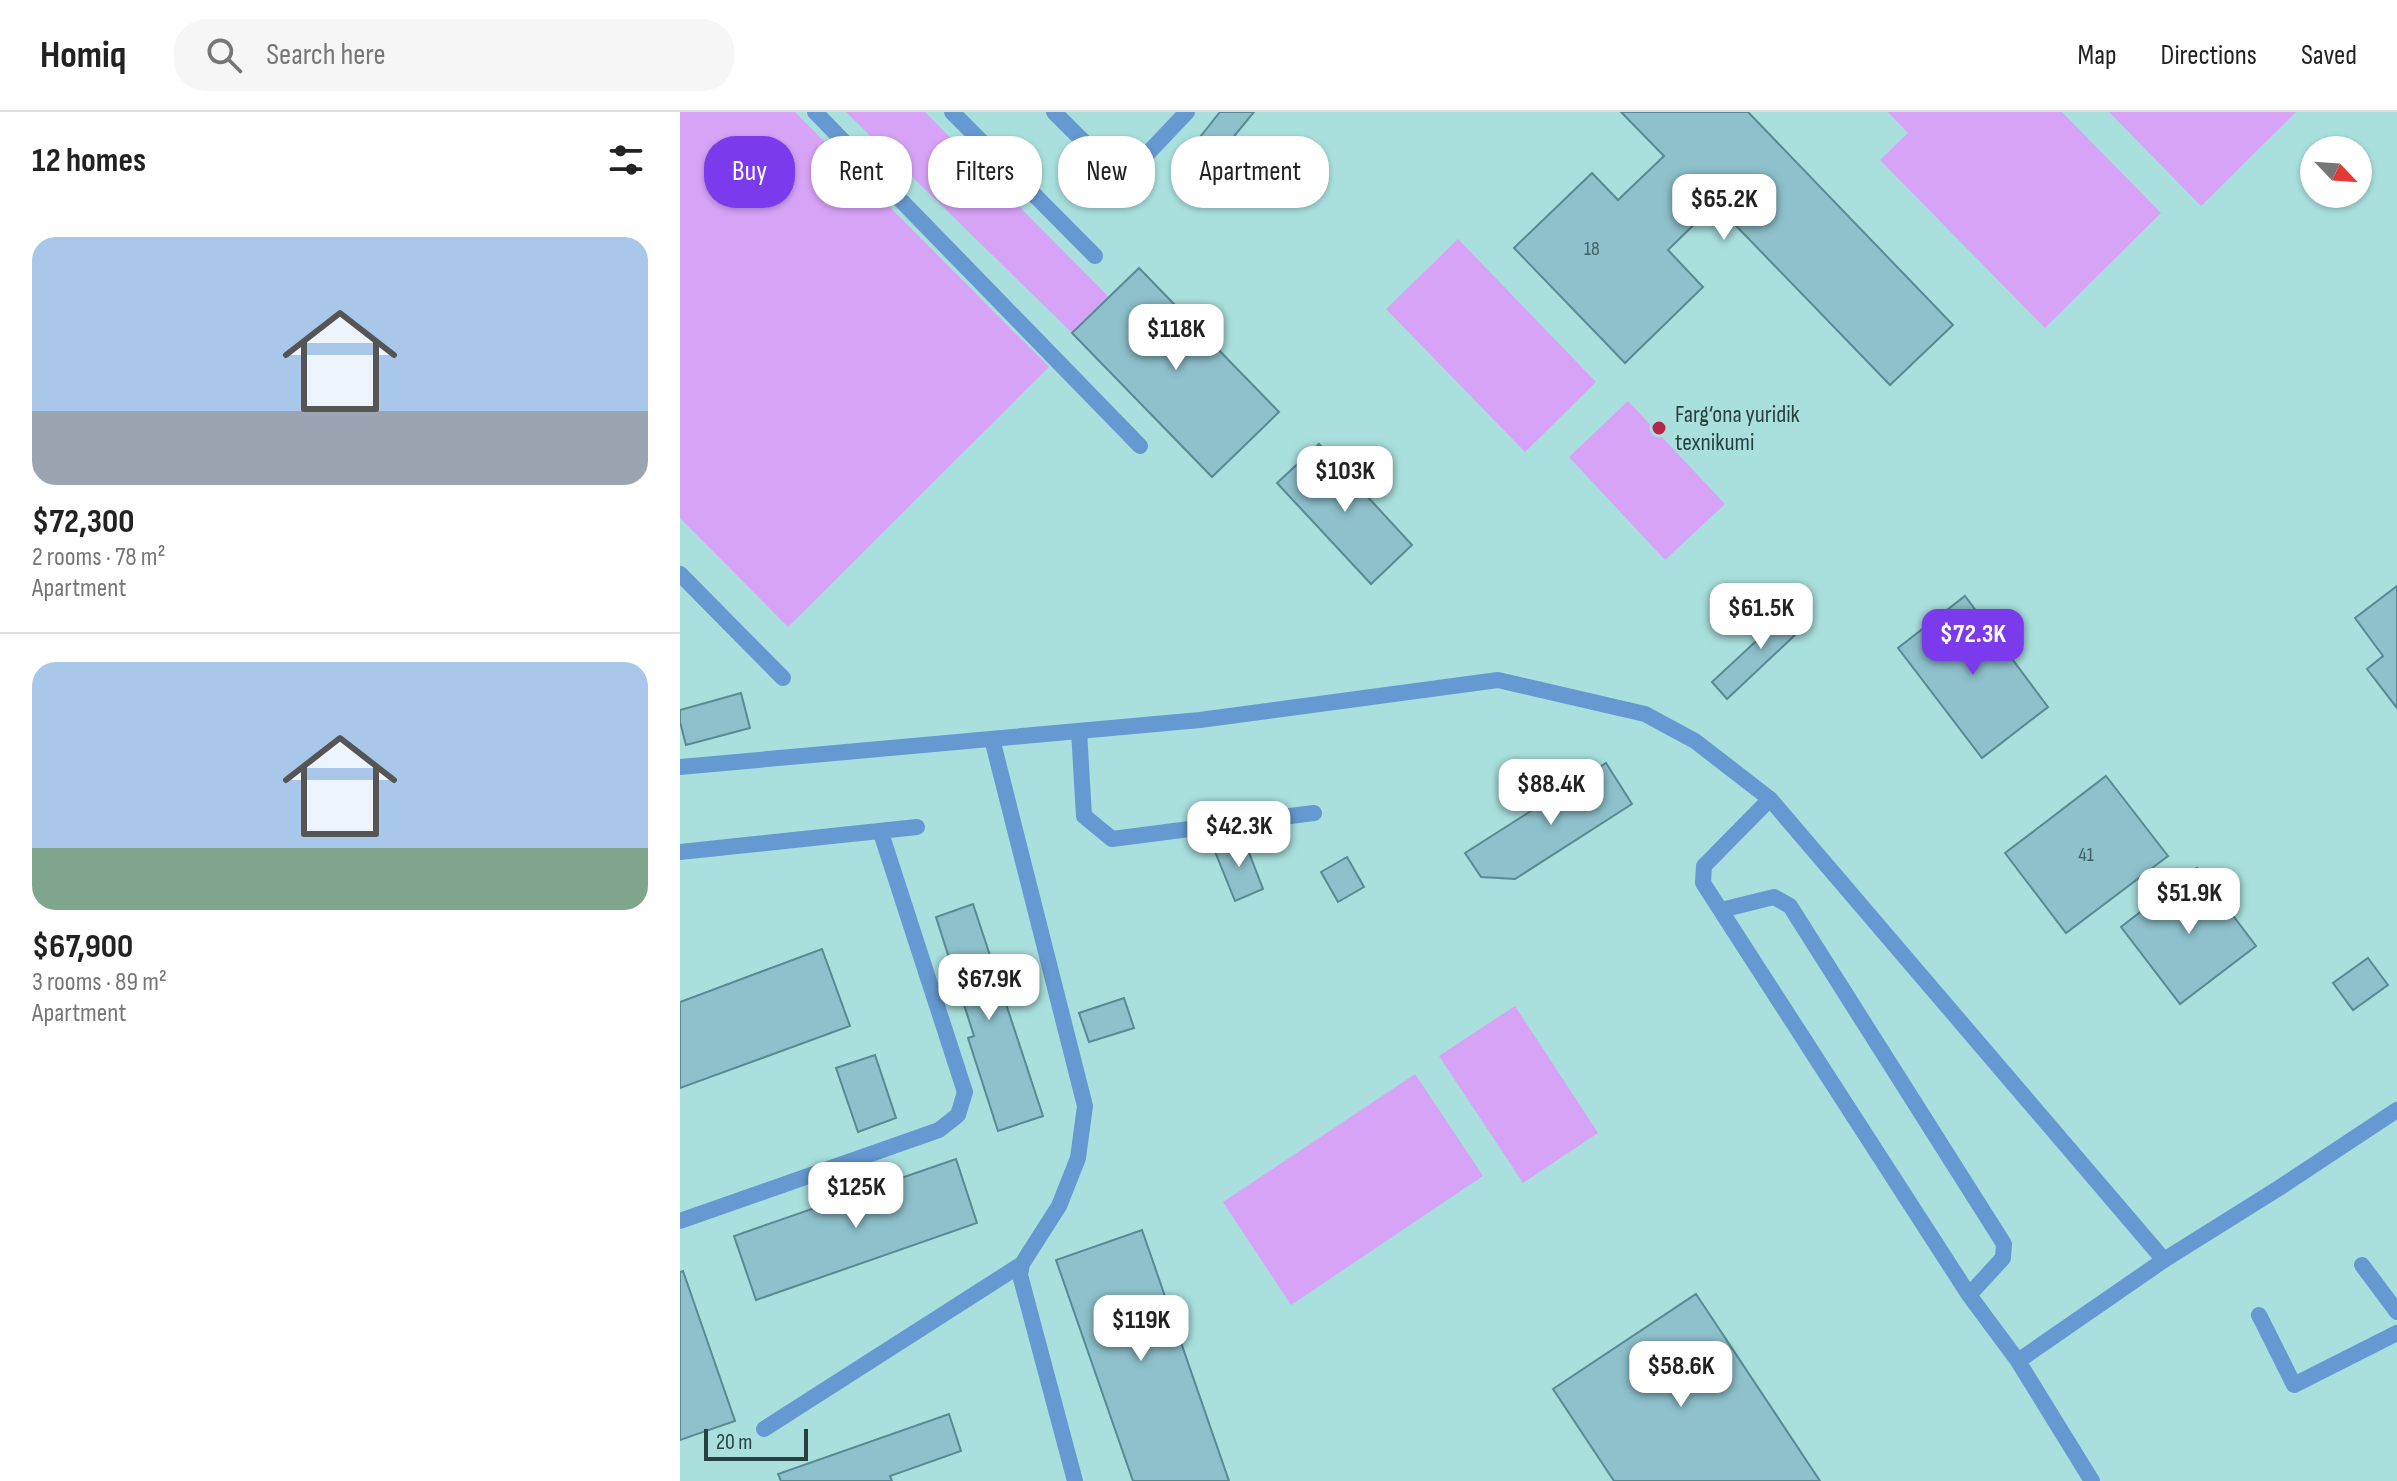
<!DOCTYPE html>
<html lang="en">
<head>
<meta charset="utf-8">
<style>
	:root { --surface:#fff; --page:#f6f6f6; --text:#222; --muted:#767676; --line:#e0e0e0; --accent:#7c3aed }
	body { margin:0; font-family:"Sofia Sans Condensed",sans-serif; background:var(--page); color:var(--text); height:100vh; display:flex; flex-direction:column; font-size:30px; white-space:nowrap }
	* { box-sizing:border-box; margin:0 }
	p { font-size:26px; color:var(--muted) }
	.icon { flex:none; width:44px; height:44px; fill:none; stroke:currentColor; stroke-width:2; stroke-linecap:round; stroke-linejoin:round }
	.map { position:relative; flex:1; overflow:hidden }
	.details { display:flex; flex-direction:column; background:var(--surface); width:680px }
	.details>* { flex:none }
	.top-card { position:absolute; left:24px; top:24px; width:760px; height:72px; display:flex; gap:16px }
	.needle { width:52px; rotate:115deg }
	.tools { position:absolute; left:1620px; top:24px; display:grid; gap:16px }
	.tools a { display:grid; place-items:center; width:72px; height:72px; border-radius:50%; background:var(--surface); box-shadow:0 2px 6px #0004; font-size:40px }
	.scale { position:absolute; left:24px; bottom:20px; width:104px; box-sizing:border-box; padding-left:8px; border:4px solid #29403f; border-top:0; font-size:22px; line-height:28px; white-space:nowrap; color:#29403f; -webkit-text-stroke:6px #a9e0dd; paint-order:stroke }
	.price { position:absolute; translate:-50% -68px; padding:0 18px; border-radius:16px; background:#fff; color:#222; font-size:26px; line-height:52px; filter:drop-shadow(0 2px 4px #0008) }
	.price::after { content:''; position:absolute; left:50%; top:48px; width:24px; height:18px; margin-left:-12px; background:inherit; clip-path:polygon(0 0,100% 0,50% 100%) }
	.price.on { background:var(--accent); color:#fff }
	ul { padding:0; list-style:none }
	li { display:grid; align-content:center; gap:16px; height:424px; padding:0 32px }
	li+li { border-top:2px solid var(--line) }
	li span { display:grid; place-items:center; height:248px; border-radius:24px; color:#555 }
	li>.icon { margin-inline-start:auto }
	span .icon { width:144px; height:144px; fill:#fffc; stroke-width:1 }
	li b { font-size:34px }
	h2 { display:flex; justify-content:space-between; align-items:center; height:96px; padding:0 32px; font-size:34px }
	.chip { padding:0 28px; border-radius:32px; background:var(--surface); box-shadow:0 2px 6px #0004; font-size:28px; line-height:72px }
	.chip.on { background:var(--accent); color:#fff }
	header { display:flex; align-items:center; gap:48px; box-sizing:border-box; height:112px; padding:0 40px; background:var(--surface); border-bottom:2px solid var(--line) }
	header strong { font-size:38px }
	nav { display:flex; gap:44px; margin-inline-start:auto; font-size:28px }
	.search { width:560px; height:72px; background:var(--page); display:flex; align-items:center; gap:20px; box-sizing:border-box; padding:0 28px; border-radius:32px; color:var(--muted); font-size:30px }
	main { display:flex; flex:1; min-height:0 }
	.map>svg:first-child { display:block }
	.green { fill:#d7a3f7 }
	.building { fill:#8ec1cc; stroke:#588a94; stroke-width:2 }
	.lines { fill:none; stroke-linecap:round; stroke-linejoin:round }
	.lane { stroke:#6699d1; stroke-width:16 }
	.street { stroke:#6699d1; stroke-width:16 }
	.poi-dot { fill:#b7254b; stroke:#a9e0dd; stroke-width:3 }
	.labels { text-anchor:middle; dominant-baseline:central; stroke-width:6; stroke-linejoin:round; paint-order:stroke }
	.number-label { font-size:20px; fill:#426062 }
	.poi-label { font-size:24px; fill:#29403f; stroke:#a9e0dd; text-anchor:start }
</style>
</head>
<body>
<header>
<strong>Homiq</strong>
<div class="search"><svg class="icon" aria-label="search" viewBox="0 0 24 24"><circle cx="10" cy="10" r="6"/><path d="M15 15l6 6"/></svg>Search here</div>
<nav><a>Map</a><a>Directions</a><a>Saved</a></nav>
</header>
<main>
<section class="details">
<h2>12 homes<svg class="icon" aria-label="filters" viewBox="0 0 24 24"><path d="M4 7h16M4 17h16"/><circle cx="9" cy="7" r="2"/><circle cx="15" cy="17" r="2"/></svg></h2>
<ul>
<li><span style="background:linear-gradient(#a9c7e8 70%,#9aa5b1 0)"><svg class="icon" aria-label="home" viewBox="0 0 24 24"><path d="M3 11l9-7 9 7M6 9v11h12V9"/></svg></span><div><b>$72,300</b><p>2 rooms · 78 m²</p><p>Apartment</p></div></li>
<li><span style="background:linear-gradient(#a9c7e8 75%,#7fa58c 0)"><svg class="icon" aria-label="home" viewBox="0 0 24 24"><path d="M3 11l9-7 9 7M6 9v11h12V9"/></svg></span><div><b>$67,900</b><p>3 rooms · 89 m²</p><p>Apartment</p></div></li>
</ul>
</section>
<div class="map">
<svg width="1717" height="1369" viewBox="0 0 1717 1369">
	<rect width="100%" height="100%" fill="#a9e0dd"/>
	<path class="green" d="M0,0h115l254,255 -261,260 -108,-109z
		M166,0h79l184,185 -37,36z
		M1208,0h174l99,101 -116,115 -165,-168 28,-27z
		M1429,0h187l-95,94z
		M778,127l138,143 -71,70 -139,-143z
		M948,289l97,103 -60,56 -96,-103z
		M835,894l83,127 -75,50 -84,-127z
		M735,962l68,102 -192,129 -68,-103z"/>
	<path class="building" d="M540,0h34l-42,51 -20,-16z
		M941,0h127l205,213 -63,60 -175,-181 -47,46 35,37 -78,76 -111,-115 78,-75 26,27 46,-44z
		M459,156l140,144 -67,65 -140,-144z
		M639,332l93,101 -41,39 -94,-101z
		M1717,474v122l-30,-39 16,-13 -28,-38z
		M1285,484l83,111 -66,51 -84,-110z
		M1116,492l15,16 -84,79 -15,-17z
		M61,581l9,35 -64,17 -6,-23v-12z
		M926,651l26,41 -117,75 -34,-2 -16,-24z
		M1426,664l62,80 -102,77 -61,-80z
		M563,725l20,52 -28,12 -21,-52z
		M667,745l17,30 -26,15 -17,-30z
		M1517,756l59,78 -76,58 -59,-77z
		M293,792l70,212 -45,15 -30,-93 6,-2 -38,-119z
		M142,837l28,77 -170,62v-86z
		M1688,846l20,27 -35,25 -20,-27z
		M444,886l10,30 -45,14 -10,-29z
		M195,943l21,63 -38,14 -22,-64z
		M276,1047l21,64 -221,77 -22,-64z
		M462,1118l87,251h-96l-77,-221z
		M3,1159l52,150 -55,19v-168z
		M1016,1182l124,187h-206l-61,-92z
		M269,1302l12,37 -71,25 2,5h-111l-3,-7z"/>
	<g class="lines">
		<path class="lane" d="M135,0l325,334
			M272,0l143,144
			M374,0l57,57 19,3 57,-60
			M0,462l103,104
			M399,619l5,85 28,23 202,-26
			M312,627l93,367 -7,52 -19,48 -37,58 -2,11 55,206
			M1090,687l-66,67 -1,17 266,412 49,66 146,-101
			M0,740l237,-25
			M1041,798l53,-13 16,9 214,338 -1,14 -34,37
			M0,1109l259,-91 19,-15 7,-23 -84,-259
			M1682,1153l35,47
			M1579,1203l35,70 103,-52
			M1338,1249l74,120
			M84,1317l258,-165"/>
		<path class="street" d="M0,655l520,-47 298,-40 147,34 50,27 75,58 394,461 115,-72 118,-78"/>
	</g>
	<circle class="poi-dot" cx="979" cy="316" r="8"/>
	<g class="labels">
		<g class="number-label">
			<text x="912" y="137">18</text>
			<text x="1406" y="743">41</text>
		</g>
		<g class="poi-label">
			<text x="995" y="302">Farg‘ona yuridik<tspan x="995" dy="28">texnikumi</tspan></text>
		</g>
	</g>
</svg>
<div class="tools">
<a><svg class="needle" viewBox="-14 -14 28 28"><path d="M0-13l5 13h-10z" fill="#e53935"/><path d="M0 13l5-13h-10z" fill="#767676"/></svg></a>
</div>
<div class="scale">20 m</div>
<b class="price" style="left:1044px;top:130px">$65.2K</b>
<b class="price" style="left:496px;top:260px">$118K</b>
<b class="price" style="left:665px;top:402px">$103K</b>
<b class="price" style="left:1081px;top:539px">$61.5K</b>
<b class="price on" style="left:1293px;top:565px">$72.3K</b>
<b class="price" style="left:871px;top:715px">$88.4K</b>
<b class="price" style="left:559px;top:757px">$42.3K</b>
<b class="price" style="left:1509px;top:824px">$51.9K</b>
<b class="price" style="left:309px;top:910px">$67.9K</b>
<b class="price" style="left:176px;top:1118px">$125K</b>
<b class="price" style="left:461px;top:1251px">$119K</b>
<b class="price" style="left:1001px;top:1297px">$58.6K</b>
<div class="top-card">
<a class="chip on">Buy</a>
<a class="chip">Rent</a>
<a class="chip">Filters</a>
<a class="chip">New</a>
<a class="chip">Apartment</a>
</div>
</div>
</main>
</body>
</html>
